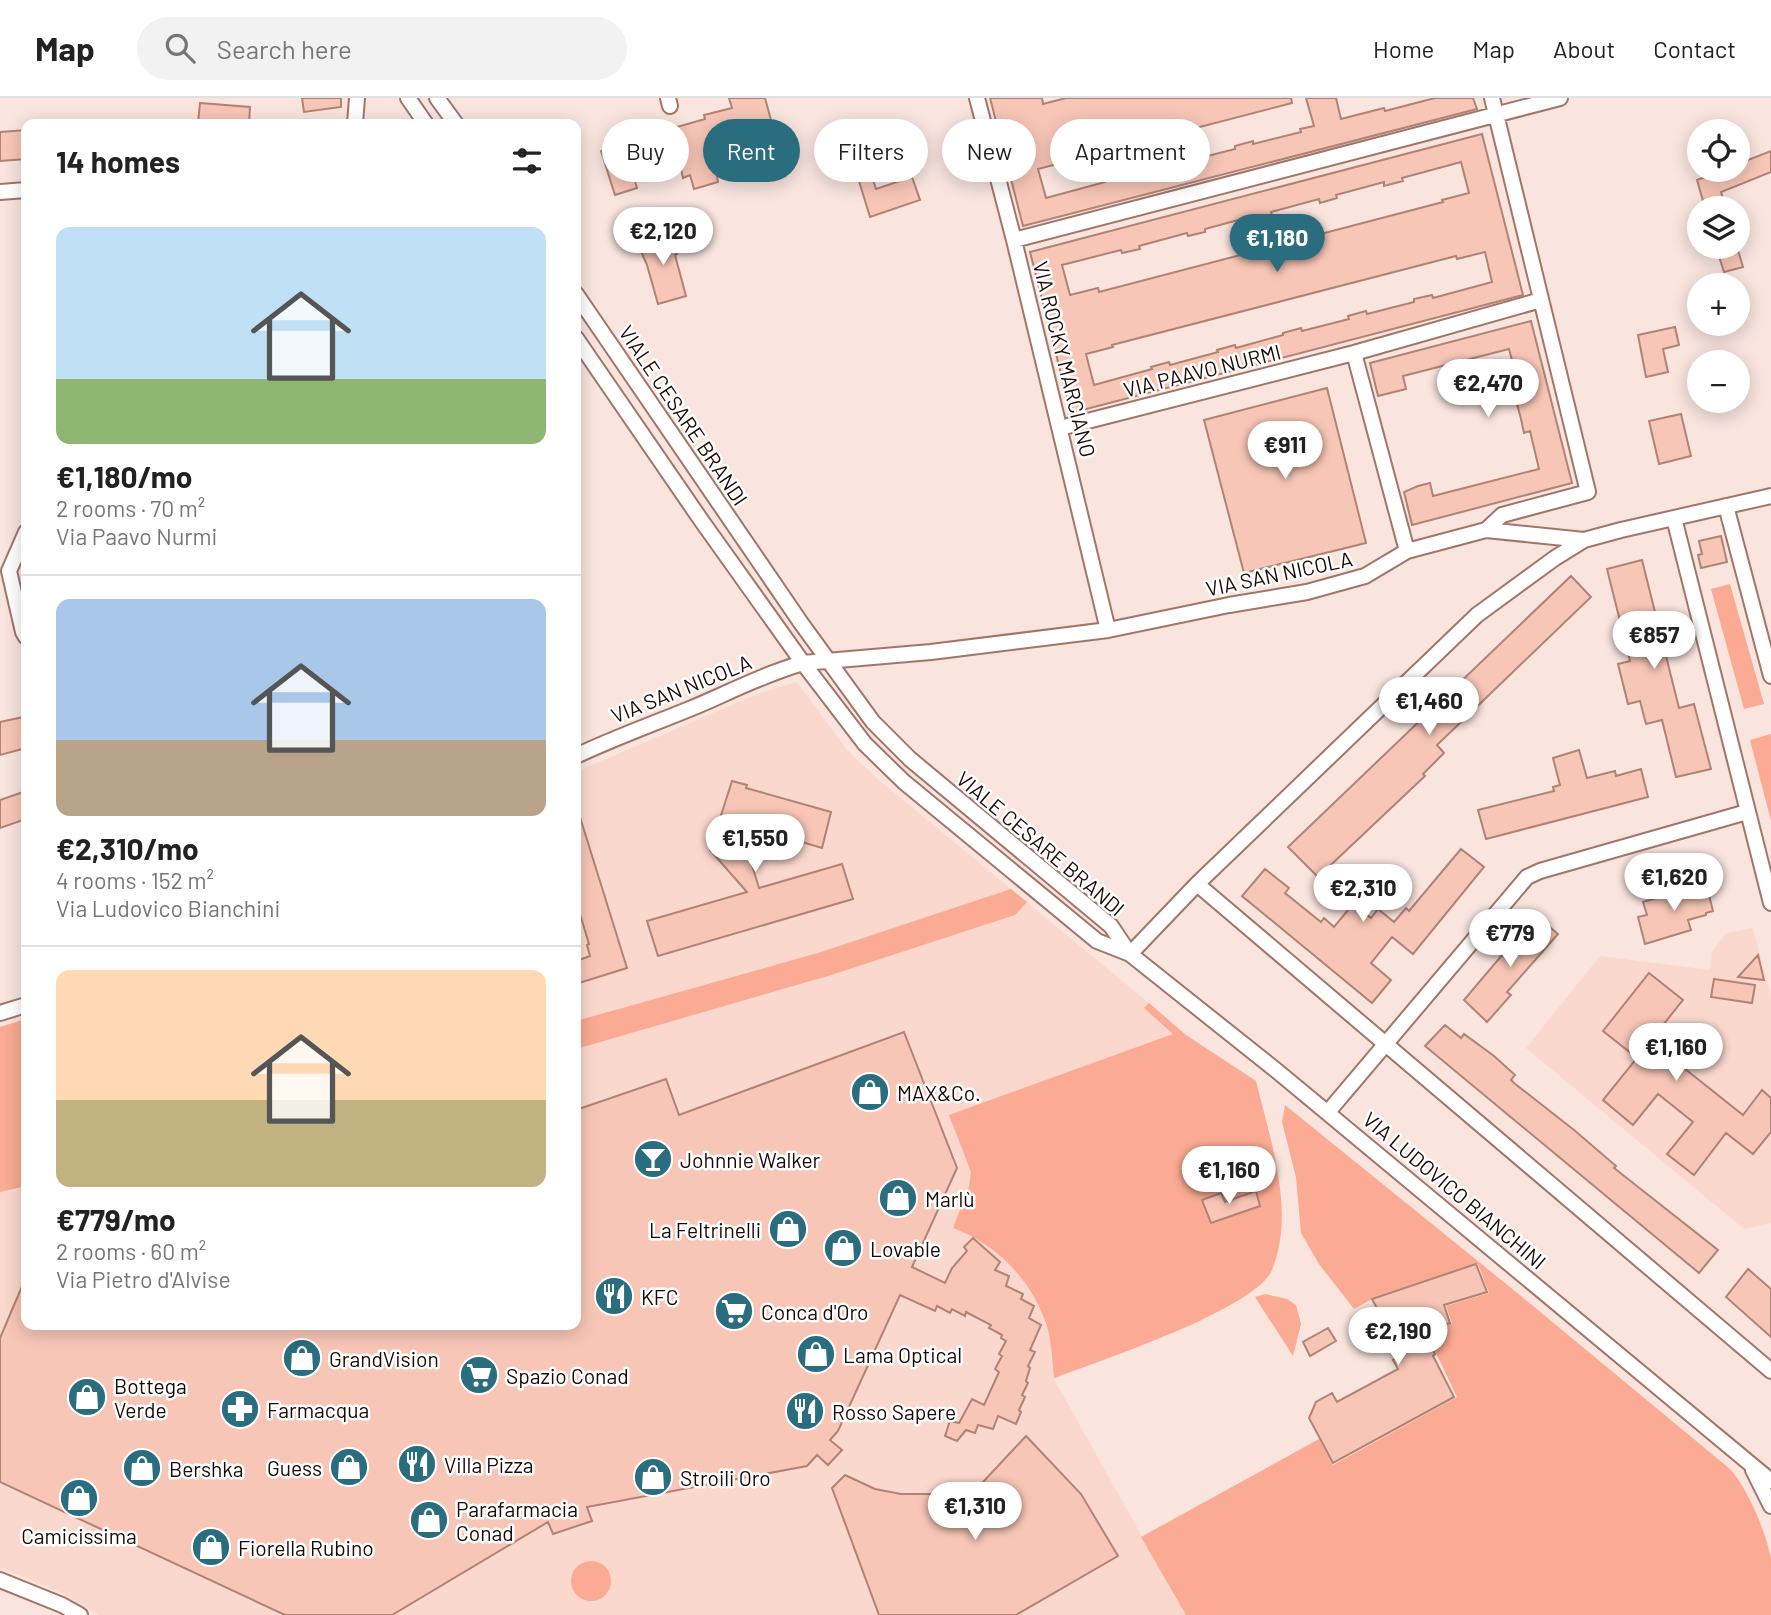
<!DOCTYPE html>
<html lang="en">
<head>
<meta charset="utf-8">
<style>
	:root { --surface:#fff; --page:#f2f2f2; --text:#222; --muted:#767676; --line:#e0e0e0; --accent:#296d7e }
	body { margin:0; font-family:Barlow,sans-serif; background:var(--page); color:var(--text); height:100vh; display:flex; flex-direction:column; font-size:26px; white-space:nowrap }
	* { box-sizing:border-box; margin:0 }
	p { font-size:23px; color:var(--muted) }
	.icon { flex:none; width:38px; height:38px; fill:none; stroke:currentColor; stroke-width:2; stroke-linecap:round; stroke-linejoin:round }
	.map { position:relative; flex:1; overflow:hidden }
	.drawer { position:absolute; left:21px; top:21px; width:560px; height:1211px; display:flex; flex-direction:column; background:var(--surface); border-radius:14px; box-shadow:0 4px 18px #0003 }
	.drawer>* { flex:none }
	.hud { position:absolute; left:602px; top:21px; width:665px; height:63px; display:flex; gap:14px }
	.fabs { position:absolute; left:1687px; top:21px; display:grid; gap:14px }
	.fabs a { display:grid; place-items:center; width:63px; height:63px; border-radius:50%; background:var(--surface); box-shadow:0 4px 18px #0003; font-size:35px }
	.price { position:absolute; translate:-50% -60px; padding:0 16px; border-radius:24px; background:#fff; color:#222; font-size:23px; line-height:46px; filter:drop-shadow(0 2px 4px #0008) }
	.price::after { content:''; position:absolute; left:50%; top:42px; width:21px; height:16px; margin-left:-10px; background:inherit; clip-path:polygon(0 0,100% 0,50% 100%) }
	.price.on { background:var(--accent); color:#fff }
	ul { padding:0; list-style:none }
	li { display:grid; align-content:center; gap:14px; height:371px; padding:0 35px }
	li+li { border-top:2px solid var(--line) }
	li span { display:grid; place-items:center; height:217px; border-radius:14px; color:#555 }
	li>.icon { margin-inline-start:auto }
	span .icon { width:126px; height:126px; fill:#fffc; stroke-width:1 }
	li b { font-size:30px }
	h2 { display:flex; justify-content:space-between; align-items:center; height:84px; padding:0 35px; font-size:30px }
	.chip { padding:0 24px; border-radius:32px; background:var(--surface); box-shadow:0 4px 18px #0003; font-size:24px; line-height:63px }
	.chip.on { background:var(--accent); color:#fff }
	header { display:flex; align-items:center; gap:42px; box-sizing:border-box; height:98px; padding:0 35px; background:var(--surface); border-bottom:2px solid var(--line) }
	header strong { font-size:33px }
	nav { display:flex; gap:38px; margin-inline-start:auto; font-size:24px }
	.search { width:490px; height:63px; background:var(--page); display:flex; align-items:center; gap:18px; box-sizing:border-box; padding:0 24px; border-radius:38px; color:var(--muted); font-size:26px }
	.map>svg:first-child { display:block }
	.built { fill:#fbd8cd }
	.green { fill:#fbab93 }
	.building { fill:#f8c6b7; stroke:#b08375; stroke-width:2; fill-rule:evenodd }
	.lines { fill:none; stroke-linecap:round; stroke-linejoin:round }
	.minor-casing { stroke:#a27568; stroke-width:18 }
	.minor { stroke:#fff; stroke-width:14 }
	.labels { text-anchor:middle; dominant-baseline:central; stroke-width:5; stroke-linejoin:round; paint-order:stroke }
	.street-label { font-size:21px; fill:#190905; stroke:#fff }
	.poi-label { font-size:21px; fill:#190905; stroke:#fff; text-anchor:start }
</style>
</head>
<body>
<header>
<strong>Map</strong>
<div class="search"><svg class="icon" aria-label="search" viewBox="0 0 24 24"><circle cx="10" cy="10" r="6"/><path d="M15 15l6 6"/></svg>Search here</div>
<nav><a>Home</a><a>Map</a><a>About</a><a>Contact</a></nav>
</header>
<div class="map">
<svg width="1771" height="1517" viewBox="0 0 1771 1517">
	<rect width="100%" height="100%" fill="#f9e4de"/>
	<path class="built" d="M797,584l50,68 32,30 270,223 37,32 70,46 -54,240 -148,58 132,236h-1088l-34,-21 -64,-27v-540l26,-8v306h550v-553l181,-78z
		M1753,830l18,68v227l-27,6 -218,-181 74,-92 110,14 2,-18 14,-19z"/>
	<path class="green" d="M1730,486l34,120 -20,5 -33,-120z
		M1771,636v87l-21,-81z
		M1011,791l16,13 -12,13 -187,61 -252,73v-28l242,-68z
		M1149,905l37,32 70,46c14,58 40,131 16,189 -16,39 -175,92 -218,108 -2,-19 -2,-41 -10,-60 -16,-42 -50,-75 -91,-90l16,-42 2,-14 -22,-57 224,-81 -29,-26z
		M26,921v167l-26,6v-165z
		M1285,1007l236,191 209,173c18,20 36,63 41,90 0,18 0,38 0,56h-585l-45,-78 178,-98 14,26 124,-68 -31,-65 26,-9 -6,-17 43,-13 -11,-29h-2l-104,35 -18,10 -35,-45 -18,-31 -5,-56 -14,-55z
		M1265,1196l22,5 9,6 5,19 -8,32 -38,-59z
		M571 1483a20 20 0 1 1 40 0a20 20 0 1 1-40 0Z"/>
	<path class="building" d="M302,0h39v9l-37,5z
		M729,0h36l12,44 -63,18 4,22 -24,7 -4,-14 -7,3 -3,-14 -1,-8 5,-2 -7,-27 28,-8 -1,-4 28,-7z
		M990,0h52l1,6 23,-6h225l1,5 -254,66 8,29 59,-16 -1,-3 18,-4 1,3 47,-12 -1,-3 18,-5 1,3 47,-12v-3l18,-5v3l48,-12 -1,-3 14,-3 -8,-28h30l5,21 43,-11 1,3 50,-13h38l4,11 -454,117z
		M200,5l50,4 -1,17 -51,-1z
		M26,32v29l-26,2v-29z
		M1482,36l41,161 -452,118 -41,-161zM1461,64l8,31 -27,7 1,2 -344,90 -1,-4 -28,7 -8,-30 59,-15 1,3 18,-4 -1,-3 48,-13 1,3 17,-4v-3l48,-13 1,3 18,-4 -1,-3 48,-13 1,4 17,-5 -1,-3 48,-13v4l19,-5 -1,-3zM1485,154l7,30 -59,16 -1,-3 -18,4v3l-47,12 -1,-3 -18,5 1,3 -47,12 -1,-3 -18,5v2l-47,13 -1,-3 -18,5 1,2 -48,13 -1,-3 -18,5 1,2 -58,16 -8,-31 27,-7 -1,-2 344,-89 1,3z
		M618,47h6l13,43 -22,7 -14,-44z
		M1771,53v21l-50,20 5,16h-21l-8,-28 29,-10h12v-6z
		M871,76l5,15 36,-12 8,23 -50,17 -12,-39z
		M668,132l9,24 -2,1 11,41 -28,8 -11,-39 -10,-23z
		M1716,149h21l6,20 -19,5z
		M1531,223l41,162 -160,42 -8,-33 14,-6 12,-3 3,13 106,-27 -9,-38 -6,2 -3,-14 -8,-30 6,-1 -6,-24 -4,-15 -106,27 3,13 -28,7 -8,-33z
		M1675,229l4,18 -16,4 5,23 -22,5 -8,-42z
		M1327,290l39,155 -122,30 -40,-153z
		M1681,316l10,42 -32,8 -10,-43z
		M1721,438l6,26 -26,6 -3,-13 4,-1 -3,-13z
		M1642,462l37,148 15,-4 17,65 -35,8 -14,-57 -16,4 -6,-23 -12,3 -10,-40 12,-3 -23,-92z
		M1571,478l20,21 -154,148 7,8 -21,21 2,2 -107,101 -30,-30z
		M23,619l3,14v17l-26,7v-33z
		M1579,652l8,28 28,-7 1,5 25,-7 7,28 -162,42 -8,-29 76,-19 -1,-4 7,-2 -7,-27z
		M732,683l15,4 -1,3 85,24 -9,36 -83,-25 20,65 83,-24 11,35 -195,57 -11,-35 100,-29 -37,-42z
		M26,693v28l-26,9v-28z
		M579,716l48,154 -51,16v-23l14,-5 -3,-11 2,-1 -13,-43v-86z
		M1461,751l23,18 -71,87 -21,-17 -21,26 20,17 -19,23 -130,-107 23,-27 24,19 -4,5 36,29 3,-4 10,9 19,-23 18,14 7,-9 16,13 12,-14 3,3z
		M1706,785l7,28 -7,2v2l-18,5 3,10 -46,14 -7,-27 9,-2 -4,-13z
		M1536,817l22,19 -51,58 4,3 -24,27 -23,-22z
		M1758,857l6,25 -26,-3z
		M1649,875l34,27 -33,41 93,74 19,-25 9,8v34l-18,22 -27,-21 -32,42 -27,-21 26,-32 -35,-28 -25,31 -30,-25 34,-42 -34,-27z
		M1714,881l41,6 -3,18 -41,-6z
		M1445,927l16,13 3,-4 30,22 21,19 -4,5 3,3 60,47 42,36 -2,2 104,82 -19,23 -274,-227z
		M904,934l53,136 -45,99 33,16 7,-15 15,-17 -3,-4 9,-9 27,24 -5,8 14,6 -3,10 17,8 -2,5 13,7 -5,12 12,7 -11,25 5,2 -7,14 2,2 -4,13 2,2 -6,12 3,2 -6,13 2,2 -5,12 -18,-8 -5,13 -15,-4 -3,8 -9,-3 -9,11 -12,-5 5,-15 9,2 13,-24 12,6 15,-33 -4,-3 7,-13 -3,-2 7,-13 -5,-3 1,-3 -13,-7 2,-3 -25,-13 -1,4 -13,-7 -2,4 -13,-7 -2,5 -35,-16 -62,136 -8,9 12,10 -14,15 -11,-10 -10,11 -220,41 5,14 -39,13 -5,-12 -156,93h-107l-285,-133v-144l26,-61v48h550v-215l90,-31 13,36z
		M1256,1093l4,15 -49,17 -9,-23 19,-7 4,9z
		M1476,1166l11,28 -43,13 6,18 -26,8 11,23 -2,2 21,41 -121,66 -24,-45 7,-16 16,-9 5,9 61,-33 -5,-9 9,-5 -30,-56z
		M1748,1171l23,20v48l-45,-40z
		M1328,1230l8,13 -26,15 -7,-14z
		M1026,1338l55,58 37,62 -102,59h-137l-47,-127 13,-13 30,14 26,5h36l9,14 22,8 13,-18 2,-6 -1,-9z"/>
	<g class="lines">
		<g class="minor-casing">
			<path id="minor" d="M408,0l18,26
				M437,0l19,26
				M668,0l2,8
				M977,0l37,142 94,390
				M355,26l2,-26
				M0,94l26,-2
				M1014,142l546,-142
				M576,196l225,329 72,99 37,37 201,167 18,27
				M576,240l125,182 102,143 62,81 39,38 193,159 33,13 147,117 494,410
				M1354,255l53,198
				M1060,330l294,-75 187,-53
				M1726,408l45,170
				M1674,420l97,385
				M1486,432l16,-15 86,-23 -96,-394
				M26,434l-17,39 14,61 3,5
				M576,658c38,-18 77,-32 116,-48 36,-15 72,-34 111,-45l128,-11 177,-22 121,-25 78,-13 58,-16 42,-25 79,-21 98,10 37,-10 150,-34
				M1197,786l574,487
				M1130,856l67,-70 280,-269 78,-57 29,-18
				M0,915l26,-8
				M1328,1014l199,-235 13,-6 207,-59
				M1753,1372l18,36
				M0,1482l62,25 18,10"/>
		</g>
		<use href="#minor" class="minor"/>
	</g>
	<defs>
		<g id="shop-disc" transform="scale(2.0125)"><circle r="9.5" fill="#296d7e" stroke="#fff"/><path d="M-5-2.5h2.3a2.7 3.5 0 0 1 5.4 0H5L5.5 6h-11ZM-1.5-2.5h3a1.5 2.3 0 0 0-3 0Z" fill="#fff"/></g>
		<g id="bar-disc" transform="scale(2.0125)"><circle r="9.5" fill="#296d7e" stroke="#fff"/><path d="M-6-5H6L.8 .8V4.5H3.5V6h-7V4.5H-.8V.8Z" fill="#fff"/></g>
		<g id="restaurant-disc" transform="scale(2.0125)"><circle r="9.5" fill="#296d7e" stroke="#fff"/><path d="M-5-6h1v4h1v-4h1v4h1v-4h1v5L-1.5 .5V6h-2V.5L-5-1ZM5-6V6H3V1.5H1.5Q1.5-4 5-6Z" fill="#fff"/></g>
		<g id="supermarket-disc" transform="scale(2.0125)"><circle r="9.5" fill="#296d7e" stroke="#fff"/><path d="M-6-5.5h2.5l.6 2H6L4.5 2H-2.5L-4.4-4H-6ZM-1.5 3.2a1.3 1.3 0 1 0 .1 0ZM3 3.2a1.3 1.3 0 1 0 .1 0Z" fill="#fff"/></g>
		<g id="pharmacy-disc" transform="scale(2.0125)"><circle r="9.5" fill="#296d7e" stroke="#fff"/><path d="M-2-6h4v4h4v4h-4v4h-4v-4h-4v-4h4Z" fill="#fff"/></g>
	</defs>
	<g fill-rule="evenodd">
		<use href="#shop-disc" x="870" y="994"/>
		<use href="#bar-disc" x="653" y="1061"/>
		<use href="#shop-disc" x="898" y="1100"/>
		<use href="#shop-disc" x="788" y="1131"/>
		<use href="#shop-disc" x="843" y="1150"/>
		<use href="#restaurant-disc" x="614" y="1198"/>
		<use href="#supermarket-disc" x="734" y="1213"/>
		<use href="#shop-disc" x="816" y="1256"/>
		<use href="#shop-disc" x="302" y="1260"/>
		<use href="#supermarket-disc" x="479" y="1277"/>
		<use href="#shop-disc" x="87" y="1299"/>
		<use href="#pharmacy-disc" x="240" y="1311"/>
		<use href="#restaurant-disc" x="805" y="1313"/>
		<use href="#restaurant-disc" x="417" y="1366"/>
		<use href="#shop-disc" x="349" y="1369"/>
		<use href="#shop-disc" x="142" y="1370"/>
		<use href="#shop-disc" x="653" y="1379"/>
		<use href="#shop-disc" x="79" y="1400"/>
		<use href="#shop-disc" x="429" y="1422"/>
		<use href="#shop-disc" x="211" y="1449"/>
	</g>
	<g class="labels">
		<g class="street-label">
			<text transform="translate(1065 261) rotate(76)">VIA ROCKY MARCIANO</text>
			<text transform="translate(1202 272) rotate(-14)">VIA PAAVO NURMI</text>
			<text transform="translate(684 317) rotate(56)">VIALE CESARE BRANDI</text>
			<text transform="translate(1279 475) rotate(-12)">VIA SAN NICOLA</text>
			<text transform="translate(681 590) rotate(-22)">VIA SAN NICOLA</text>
			<text transform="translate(1041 745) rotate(40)">VIALE CESARE BRANDI</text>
			<text transform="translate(1455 1092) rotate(40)">VIA LUDOVICO BIANCHINI</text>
		</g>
		<g class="poi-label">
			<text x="897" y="994">MAX&amp;Co.</text>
			<text x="680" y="1061">Johnnie Walker</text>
			<text x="925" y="1100">Marlù</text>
			<text x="761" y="1131" text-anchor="end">La Feltrinelli</text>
			<text x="870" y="1150">Lovable</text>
			<text x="641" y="1198">KFC</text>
			<text x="761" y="1213">Conca d'Oro</text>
			<text x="843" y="1256">Lama Optical</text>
			<text x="329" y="1260">GrandVision</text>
			<text x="506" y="1277">Spazio Conad</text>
			<text x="114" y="1287">Bottega<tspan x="114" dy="24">Verde</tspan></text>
			<text x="267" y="1311">Farmacqua</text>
			<text x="832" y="1313">Rosso Sapere</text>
			<text x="444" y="1366">Villa Pizza</text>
			<text x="322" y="1369" text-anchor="end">Guess</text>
			<text x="169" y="1370">Bershka</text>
			<text x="680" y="1379">Stroili Oro</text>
			<text x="456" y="1410">Parafarmacia<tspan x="456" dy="24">Conad</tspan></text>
			<text x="79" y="1437" text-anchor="middle">Camicissima</text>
			<text x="238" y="1449">Fiorella Rubino</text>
		</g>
	</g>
</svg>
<div class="fabs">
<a><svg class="icon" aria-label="locate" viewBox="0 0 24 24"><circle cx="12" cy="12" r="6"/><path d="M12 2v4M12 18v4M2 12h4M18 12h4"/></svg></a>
<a><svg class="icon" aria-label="layers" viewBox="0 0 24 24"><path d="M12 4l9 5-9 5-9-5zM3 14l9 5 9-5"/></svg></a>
<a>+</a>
<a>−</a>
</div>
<b class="price" style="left:663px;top:169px">€2,120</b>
<b class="price on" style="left:1277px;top:176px">€1,180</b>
<b class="price" style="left:1488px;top:321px">€2,470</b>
<b class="price" style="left:1285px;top:383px">€911</b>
<b class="price" style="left:1654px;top:573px">€857</b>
<b class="price" style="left:1429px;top:639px">€1,460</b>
<b class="price" style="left:755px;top:776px">€1,550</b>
<b class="price" style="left:1674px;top:815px">€1,620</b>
<b class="price" style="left:1363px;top:826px">€2,310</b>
<b class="price" style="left:1510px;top:871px">€779</b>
<b class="price" style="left:1676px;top:985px">€1,160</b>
<b class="price" style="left:1229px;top:1108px">€1,160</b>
<b class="price" style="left:1398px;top:1269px">€2,190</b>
<b class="price" style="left:975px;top:1444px">€1,310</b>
<div class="hud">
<a class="chip">Buy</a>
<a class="chip on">Rent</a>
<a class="chip">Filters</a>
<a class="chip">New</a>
<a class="chip">Apartment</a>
</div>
<section class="drawer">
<h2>14 homes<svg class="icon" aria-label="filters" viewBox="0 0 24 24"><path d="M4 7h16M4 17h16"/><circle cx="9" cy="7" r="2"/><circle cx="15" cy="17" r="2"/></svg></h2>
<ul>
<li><span style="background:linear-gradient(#bfe0f5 70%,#8fb573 0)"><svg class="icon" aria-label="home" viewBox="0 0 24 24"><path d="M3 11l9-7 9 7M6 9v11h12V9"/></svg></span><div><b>€1,180/mo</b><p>2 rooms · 70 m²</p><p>Via Paavo Nurmi</p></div></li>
<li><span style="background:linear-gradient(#a9c7e8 65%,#b9a48a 0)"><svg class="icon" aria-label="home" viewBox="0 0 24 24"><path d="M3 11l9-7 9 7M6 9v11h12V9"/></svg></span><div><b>€2,310/mo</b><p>4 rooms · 152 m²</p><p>Via Ludovico Bianchini</p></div></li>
<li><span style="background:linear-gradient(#ffd9b3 60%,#c2b280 0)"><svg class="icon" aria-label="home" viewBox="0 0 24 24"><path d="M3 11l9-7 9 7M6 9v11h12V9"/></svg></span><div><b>€779/mo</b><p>2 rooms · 60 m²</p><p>Via Pietro d'Alvise</p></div></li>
</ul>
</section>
</div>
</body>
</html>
